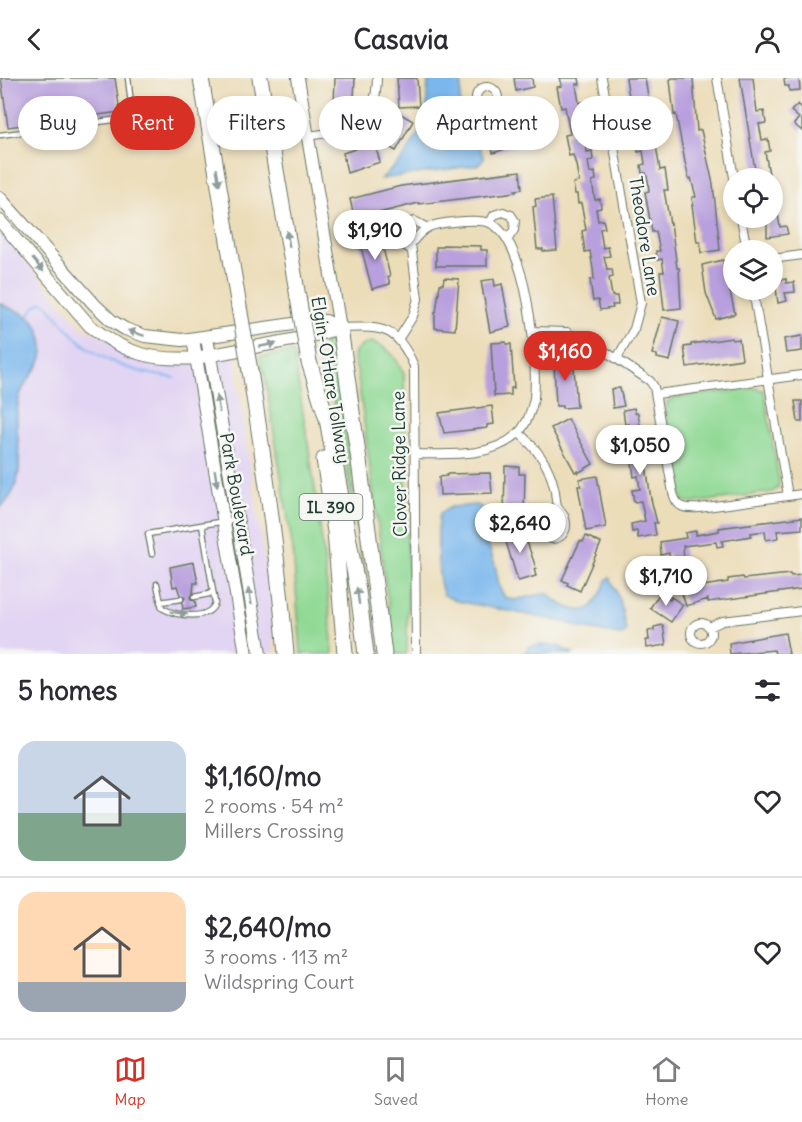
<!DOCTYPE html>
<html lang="en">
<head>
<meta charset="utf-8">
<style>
	:root { --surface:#fff; --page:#f7f7f7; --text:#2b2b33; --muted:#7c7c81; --line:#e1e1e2; --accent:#d93025 }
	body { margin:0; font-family:Delius,sans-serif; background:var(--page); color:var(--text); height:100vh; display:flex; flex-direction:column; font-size:22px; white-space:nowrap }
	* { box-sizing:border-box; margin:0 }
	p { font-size:20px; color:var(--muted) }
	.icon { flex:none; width:33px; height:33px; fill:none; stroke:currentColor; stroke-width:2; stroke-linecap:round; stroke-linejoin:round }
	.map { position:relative; height:576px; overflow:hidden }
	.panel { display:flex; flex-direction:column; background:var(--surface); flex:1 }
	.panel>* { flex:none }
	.hud { position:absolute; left:18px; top:18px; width:766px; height:54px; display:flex; gap:12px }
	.controls { position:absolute; left:723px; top:90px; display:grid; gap:12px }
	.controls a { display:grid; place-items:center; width:60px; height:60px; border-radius:50%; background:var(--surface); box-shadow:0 3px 9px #0003; font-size:30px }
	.price { position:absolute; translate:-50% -51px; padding:0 14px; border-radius:21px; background:#fff; color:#222; font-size:20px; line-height:39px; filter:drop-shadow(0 2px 3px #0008) }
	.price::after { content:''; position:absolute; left:50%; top:36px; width:18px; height:14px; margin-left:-9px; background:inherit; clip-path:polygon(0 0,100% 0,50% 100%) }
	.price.on { background:var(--accent); color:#fff }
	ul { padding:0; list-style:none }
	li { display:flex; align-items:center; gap:18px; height:150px; padding:0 18px }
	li+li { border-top:2px solid var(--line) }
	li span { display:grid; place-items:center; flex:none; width:168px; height:120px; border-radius:18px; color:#555 }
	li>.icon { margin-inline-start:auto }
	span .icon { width:72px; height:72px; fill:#fffc; stroke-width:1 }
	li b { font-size:26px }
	h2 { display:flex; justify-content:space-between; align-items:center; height:72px; padding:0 18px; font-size:26px }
	.chip { padding:0 21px; border-radius:27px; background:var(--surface); box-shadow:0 3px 9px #0003; font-size:21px; line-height:54px }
	.chip.on { background:var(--accent); color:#fff }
	header { display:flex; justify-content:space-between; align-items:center; height:78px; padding:0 18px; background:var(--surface); font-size:27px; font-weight:700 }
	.tabs { display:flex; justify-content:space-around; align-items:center; height:84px; border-top:2px solid var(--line); background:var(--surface); font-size:16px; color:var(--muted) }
	.tabs a { display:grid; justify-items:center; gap:3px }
	.tabs .on { color:var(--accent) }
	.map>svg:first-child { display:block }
	.built { fill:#e2d4f3 }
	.green { fill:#90d994; stroke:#588b64; stroke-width:1.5 }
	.water { fill:#7ab7ed; stroke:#4c7a90; stroke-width:1.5 }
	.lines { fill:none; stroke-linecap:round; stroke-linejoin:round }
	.stream { stroke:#7ab7ed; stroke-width:2 }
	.building { fill:#b89fdd }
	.lane-casing { stroke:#677563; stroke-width:7 }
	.street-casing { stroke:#677563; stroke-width:10 }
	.secondary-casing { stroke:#677563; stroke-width:14 }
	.highway-casing { stroke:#677563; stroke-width:17 }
	.lane { stroke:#fff; stroke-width:4.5 }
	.street { stroke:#fff; stroke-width:8 }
	.secondary { stroke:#fff; stroke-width:12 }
	.highway { stroke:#fff; stroke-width:15 }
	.highway-bridge-casing { stroke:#677563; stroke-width:17; stroke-linecap:butt }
	.highway-bridge { stroke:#fff; stroke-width:15 }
	.oneway { fill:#8f9e9a }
	.labels { text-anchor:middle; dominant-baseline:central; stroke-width:5; stroke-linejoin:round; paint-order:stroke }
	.shield { fill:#f6f6f2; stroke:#60746d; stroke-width:1.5 }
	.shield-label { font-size:16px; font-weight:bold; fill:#1f3d34 }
	.street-label { font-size:18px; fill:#1f3d34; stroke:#f6f6f2 }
</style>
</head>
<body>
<header><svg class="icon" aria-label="back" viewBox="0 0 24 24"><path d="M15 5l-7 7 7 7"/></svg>Casavia<svg class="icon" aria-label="person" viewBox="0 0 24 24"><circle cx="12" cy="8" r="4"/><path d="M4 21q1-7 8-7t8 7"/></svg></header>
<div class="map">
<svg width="802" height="576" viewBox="0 0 802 576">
	<rect width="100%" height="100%" fill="#f6f6f2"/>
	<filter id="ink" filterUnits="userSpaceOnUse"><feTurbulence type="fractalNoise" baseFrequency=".0167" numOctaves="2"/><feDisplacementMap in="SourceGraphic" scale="12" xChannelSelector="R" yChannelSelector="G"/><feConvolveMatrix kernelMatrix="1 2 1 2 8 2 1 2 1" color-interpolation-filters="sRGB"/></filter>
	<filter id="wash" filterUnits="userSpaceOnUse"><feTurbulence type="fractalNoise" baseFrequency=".008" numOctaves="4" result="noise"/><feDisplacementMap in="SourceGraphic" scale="24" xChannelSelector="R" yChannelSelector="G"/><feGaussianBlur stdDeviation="1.35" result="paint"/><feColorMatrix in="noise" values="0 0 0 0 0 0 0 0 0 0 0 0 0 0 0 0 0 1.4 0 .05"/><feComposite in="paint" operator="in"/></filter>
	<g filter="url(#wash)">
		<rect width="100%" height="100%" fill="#ecddb9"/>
		<path class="built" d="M0,153l81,96 77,35 78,-5 2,29 32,210 4,54 -2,4h-272z"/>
		<path class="green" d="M334,263l33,252 -15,-93 -29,-157z
			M371,264c18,5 25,15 33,32l4,203 -1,77h-12l-38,-283c-6,-17 -4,-23 14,-29z
			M293,274c17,100 33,200 40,302h-32l-8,-103 -29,-180 -2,-1 -2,-13z
			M755,310l8,2 2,5 14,86 -1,7 -6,4 -79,11 -9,-2c-6,-8 -20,-90 -17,-99l7,-4z"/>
		<path class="water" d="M430,0h32l-2,21 1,12 7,9 16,38 -6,7 -97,14 24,-23 21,-35 2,-40z
			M0,225c18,11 34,8 41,33 10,31 -17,38 -22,63 -9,38 16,79 -19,109z
			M477,427l4,2 3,4 1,24 10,30 5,24 5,8 9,3 33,-7c4,3 7,7 11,9 32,20 38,2 49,-23l3,-1 10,23 6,29 -2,4 -4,1 -38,-7 -13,-5 -112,-22 -13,-6c-8,-15 -7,-65 -4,-82l11,-6z
			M541,567l16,1 17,8h-51l7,-8z"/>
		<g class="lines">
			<path class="stream" d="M29,237l7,-9 6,-4 5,2c11,13 22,28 35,39 26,22 60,31 93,35"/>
		</g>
		<g id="blocks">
			<path class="building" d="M1,0h114l5,34 -112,15z
				M335,0h20l-1,20h-3v7l-17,-1z
				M397,0h20l2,28 -20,1z
				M514,0h18l1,9 -17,4z
				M560,0h19l1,6h-4l3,19 5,-1 1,9 -5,1 2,13 5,-1 1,8 -4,1 3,19 5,-1 1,9 -5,1 2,12 5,-1 1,8 -4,1 3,19 5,-1 1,9 -5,1 2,12 5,-1 2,8 -5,1 3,19 5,-1 2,9 -6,1 3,12h5l1,8 -4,1 3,18h5l1,9h-6l1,3 -13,2 -2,-10 -5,1 -3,-21 4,-1 -1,-10 -3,-18 -5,1 -3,-21 4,-1 -3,-17 -2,-10 -3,1 -1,-10h-2l-2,-11 6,-1 -3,-17 -3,-10 -4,1 -4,-21 5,-1 -2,-10 -3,-17 -4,1 -4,-21 5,-1z
				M626,0h19l15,92 5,-1 3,21h-4l6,34 1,-1 6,45h2l2,40 -17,2 -4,-38h4l-2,-13 -5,1 -1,-9h4l-4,-19h-4l-7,-40 4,-1 -1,-10 -2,-8h-4l-1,-8 4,-1 -2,-13 -5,1z
				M672,0h21l4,53 4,-1 12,54 7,66 -19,3 -1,-11h-3l-5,-37h1l-1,-8h4l-5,-19 -2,1 -4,-17 -9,-48 -2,1 -4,-35z
				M740,0h13l4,34 7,-1 2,12 -7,1 3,16 6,-1 2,12 -5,1 4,22 -2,1 1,3h-10l-2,-2z
				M787,0h12l1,12 -11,1v-5h-4l-1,-6z
				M798,26l4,4v23l-8,-7 5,-6 -8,-7z
				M399,35l14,8 -17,30 -18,-10 14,-24 7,3z
				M530,42v2l8,-2 5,17 -50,16 -4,-20z
				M367,67l1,2 7,-2 5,17 -33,11 -4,-20z
				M520,93l2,18 -7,1 1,2 -97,12v-1l-57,14v-2l-8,2 -4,-18 51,-13z
				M778,118l2,11 -3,1 3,19 6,-1 2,8 -21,3v-19h5v-21z
				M552,119l5,53 -14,1v-2h-6l-4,-42 3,-1 -1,-7z
				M376,156l2,7 3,-1 9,36 -2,1 2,7 -18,5 -13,-50z
				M443,167l38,1v4h6v16h-51v-19h7z
				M723,182l12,54 -19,5 -10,-26 -4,-28z
				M444,200l15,1 -4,51 -20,-2v-16h1l4,-28h3z
				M494,201l1,7 7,-2 8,43 -20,5 -9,-51z
				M786,201v4l8,-1 1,10 -10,1 2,8 -9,2 -3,-22z
				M662,239l17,4 -9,40 -13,-3v-3l-5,-1z
				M802,258v15l-16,2 -2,-14z
				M732,260v2l7,-1 3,20 -55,8 -3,-20 7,-1v-2z
				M506,264v2h5l3,44h-3v7l-17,1 -3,-53z
				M573,277l4,52 -15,1v-2h-6l-2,-43h2v-7z
				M620,310l4,18 -11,2 -2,-19z
				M795,323h7v21h-4z
				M492,328l2,18 -7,1v3l-43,5 -5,-20z
				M634,330l1,5h3l13,86 6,24h-3l2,12 -18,3 -1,-7 -5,1 -1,-8 14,-3 -4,-20 -7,1 -2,-12 8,-1 -2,-13 -4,1 -2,-15 3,-1 -3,-13 -7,2 -2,-12 8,-2 -2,-12 -4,1 -2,-15z
				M568,341l25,45 -15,9v-2l-3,1 -24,-44z
				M505,388l14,1v7h6l-1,43 -20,2z
				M490,395l2,20 -52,2 -1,-18 8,-1 -1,-2z
				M597,398l9,51 -20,4 -8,-45h3l-2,-7z
				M802,439v12l-25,2 1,7 -12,2 -1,-9 -14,2v3l-29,5 1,5 -6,1 -1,-5 -33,4 1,14 -14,2 -1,-9 -8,2 -1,-13 26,-4 -1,-5 11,-2v4l23,-4v-3z
				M519,449l2,7 3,-1 12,35 -2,1 2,7 -18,5 -15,-49z
				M586,458l15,7 -21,48 -13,-6 1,-2 -6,-3 18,-39 3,1z
				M194,484l4,21h-4l-1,10 -3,4 1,3 4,1 1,6 -13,2 -1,-6 3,-5 -5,-3 -3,-9 -4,1 -3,-20z
				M790,496l1,2 11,-1v14l-94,13v-3l-22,7 -5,-16 2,-1 -1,-4 8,-2 1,3 5,-1 1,2 31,-5v-3l15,-2 1,2z
				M660,515l10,7 1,-3 12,8 -12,17 -21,-14z
				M663,547l3,20 -19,3 -1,-8h3l-1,-9 6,-1v-3z
				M785,555l4,21h-14l-1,-4 -44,4 -1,-11z"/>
		</g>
	</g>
	<g filter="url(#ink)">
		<use href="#blocks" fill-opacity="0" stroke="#677563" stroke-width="1.5"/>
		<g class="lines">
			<g class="lane-casing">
				<path id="lane" d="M0,57l121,-16 11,-7 -4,-34
					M567,254l14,4 16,10
					M152,476l-4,-20 89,-15
					M157,506l5,24c14,8 47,13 53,-5l-13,-78
					M194,519l15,-3 4,-3
					M160,524l21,-3"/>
			</g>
			<g class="street-casing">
				<path id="street" d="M602,0l39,225 -7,26 -17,29
					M717,0l17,100
					M476 20a11 11 0 1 1 22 0a11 11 0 1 1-22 0Z
					M308,58c46,-7 67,-4 69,-58
					M741,140l6,32
					M490,145l4,-8 9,-3 8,3 4,6 -1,9 -6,9
					M411,172l-10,-8c-1,-13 1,-17 13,-21l12,6
					M772,181l30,-4
					M753,212l35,206
					M340,250c41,-1 56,-4 74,38l2,288
					M532,253l35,1
					M399,260l14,-22 5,-17 -7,-55c13,-18 21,-20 42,-22 10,-1 27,-3 37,1 38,16 48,139 44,175 -2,12 -8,29 -18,37 -26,23 -67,19 -100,19
					M597,268l53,35 4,6 19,106c4,15 11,16 26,15l103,-14
					M657,316l145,-19
					M519,355c17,15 30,31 35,54 2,6 1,12 3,18 1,5 5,7 7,11 5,12 0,23 -13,23l-8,-6 -1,-13 6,-9 9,-3
					M691 555a10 10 0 1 1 20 0a10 10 0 1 1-20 0Z
					M709,549l14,-6 79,-10"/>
			</g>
			<g class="secondary-casing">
				<path id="secondary" d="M298,0l42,250
					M0,120l94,106 18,17 13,8 20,7 37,4 125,-18 19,-1 14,7
					M0,143l90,105c36,28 62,35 106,32l112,-21 32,-9
					M207,260l53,316
					M193,261l53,315"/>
			</g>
			<g class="highway-casing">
				<path id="highway" d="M201,0l38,229
					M260,0l38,219
					M340,250l19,133 25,193
					M309,284l18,57 31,172 8,63
					M250,293c15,95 28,188 36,283
					M324,381l11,73 10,122"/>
			</g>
			<use href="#lane" class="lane"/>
			<use href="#street" class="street"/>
			<use href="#secondary" class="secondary"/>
			<use href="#highway" class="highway"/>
			<g class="highway-bridge-casing">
				<path id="highway-bridge" d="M298,219l11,65
					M239,229l11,64"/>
			</g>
			<use href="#highway-bridge" class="highway-bridge"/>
		</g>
		<defs><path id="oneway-solid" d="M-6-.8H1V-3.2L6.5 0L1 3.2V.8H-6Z" transform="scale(1.5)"/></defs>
		<g class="oneway">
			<use href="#oneway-solid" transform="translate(218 99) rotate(81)"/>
			<use href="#oneway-solid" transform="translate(288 161) rotate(-100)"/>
			<use href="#oneway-solid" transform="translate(38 187) rotate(50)"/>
			<use href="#oneway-solid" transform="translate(136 255) rotate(-162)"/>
			<use href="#oneway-solid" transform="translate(268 267) rotate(-11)"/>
			<use href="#oneway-solid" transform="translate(218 326) rotate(-99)"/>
			<use href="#oneway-solid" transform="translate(216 400) rotate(81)"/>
			<use href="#oneway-solid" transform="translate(250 518) rotate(-100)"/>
			<use href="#oneway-solid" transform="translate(358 518) rotate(-98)"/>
			<use href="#oneway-solid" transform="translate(179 535) rotate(9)"/>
		</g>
	</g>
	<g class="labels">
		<rect class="shield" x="299.5" y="416" width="63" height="26" rx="4.5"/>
		<g class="shield-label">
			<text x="331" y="429">IL 390</text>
		</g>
		<g class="street-label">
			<text transform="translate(645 158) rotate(81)">Theodore Lane</text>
			<text transform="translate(331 302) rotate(81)">Elgin-O'Hare Tollway</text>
			<text transform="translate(399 386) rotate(-91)">Clover Ridge Lane</text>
			<text transform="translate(237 416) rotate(80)">Park Boulevard</text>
		</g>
	</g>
</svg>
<div class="controls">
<a><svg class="icon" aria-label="locate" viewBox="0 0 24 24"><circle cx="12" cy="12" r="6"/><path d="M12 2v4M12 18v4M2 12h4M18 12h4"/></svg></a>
<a><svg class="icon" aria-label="layers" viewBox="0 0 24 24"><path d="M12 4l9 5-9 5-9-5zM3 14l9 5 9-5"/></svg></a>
</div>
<b class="price" style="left:375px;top:183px">$1,910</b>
<b class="price on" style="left:565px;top:304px">$1,160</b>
<b class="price" style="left:640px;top:398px">$1,050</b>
<b class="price" style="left:520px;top:476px">$2,640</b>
<b class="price" style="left:666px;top:529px">$1,710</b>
<div class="hud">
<a class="chip">Buy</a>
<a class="chip on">Rent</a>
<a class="chip">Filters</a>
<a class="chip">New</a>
<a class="chip">Apartment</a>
<a class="chip">House</a>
</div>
</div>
<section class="panel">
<h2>5 homes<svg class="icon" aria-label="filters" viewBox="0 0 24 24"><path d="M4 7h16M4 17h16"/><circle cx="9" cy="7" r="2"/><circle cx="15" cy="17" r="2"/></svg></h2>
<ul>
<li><span style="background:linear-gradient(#c9d6e8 60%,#7fa58c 0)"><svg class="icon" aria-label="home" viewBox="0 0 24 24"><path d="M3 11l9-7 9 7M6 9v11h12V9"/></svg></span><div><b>$1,160/mo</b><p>2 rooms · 54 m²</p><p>Millers Crossing</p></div><svg class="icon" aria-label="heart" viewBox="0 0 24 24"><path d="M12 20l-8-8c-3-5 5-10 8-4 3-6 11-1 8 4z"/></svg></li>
<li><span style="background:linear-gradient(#ffd9b3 75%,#9aa5b1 0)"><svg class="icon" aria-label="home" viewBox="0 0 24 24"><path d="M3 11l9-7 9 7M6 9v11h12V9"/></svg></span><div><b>$2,640/mo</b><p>3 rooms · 113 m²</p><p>Wildspring Court</p></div><svg class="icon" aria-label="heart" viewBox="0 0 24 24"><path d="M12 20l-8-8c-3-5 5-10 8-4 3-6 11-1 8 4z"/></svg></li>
</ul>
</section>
<nav class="tabs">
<a class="on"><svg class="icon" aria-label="map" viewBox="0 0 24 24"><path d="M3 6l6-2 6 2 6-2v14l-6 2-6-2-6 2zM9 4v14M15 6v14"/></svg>Map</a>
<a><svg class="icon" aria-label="saved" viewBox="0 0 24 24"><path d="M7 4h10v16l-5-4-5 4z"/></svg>Saved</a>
<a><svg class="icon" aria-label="home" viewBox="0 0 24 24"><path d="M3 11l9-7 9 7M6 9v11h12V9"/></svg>Home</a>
</nav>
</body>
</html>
